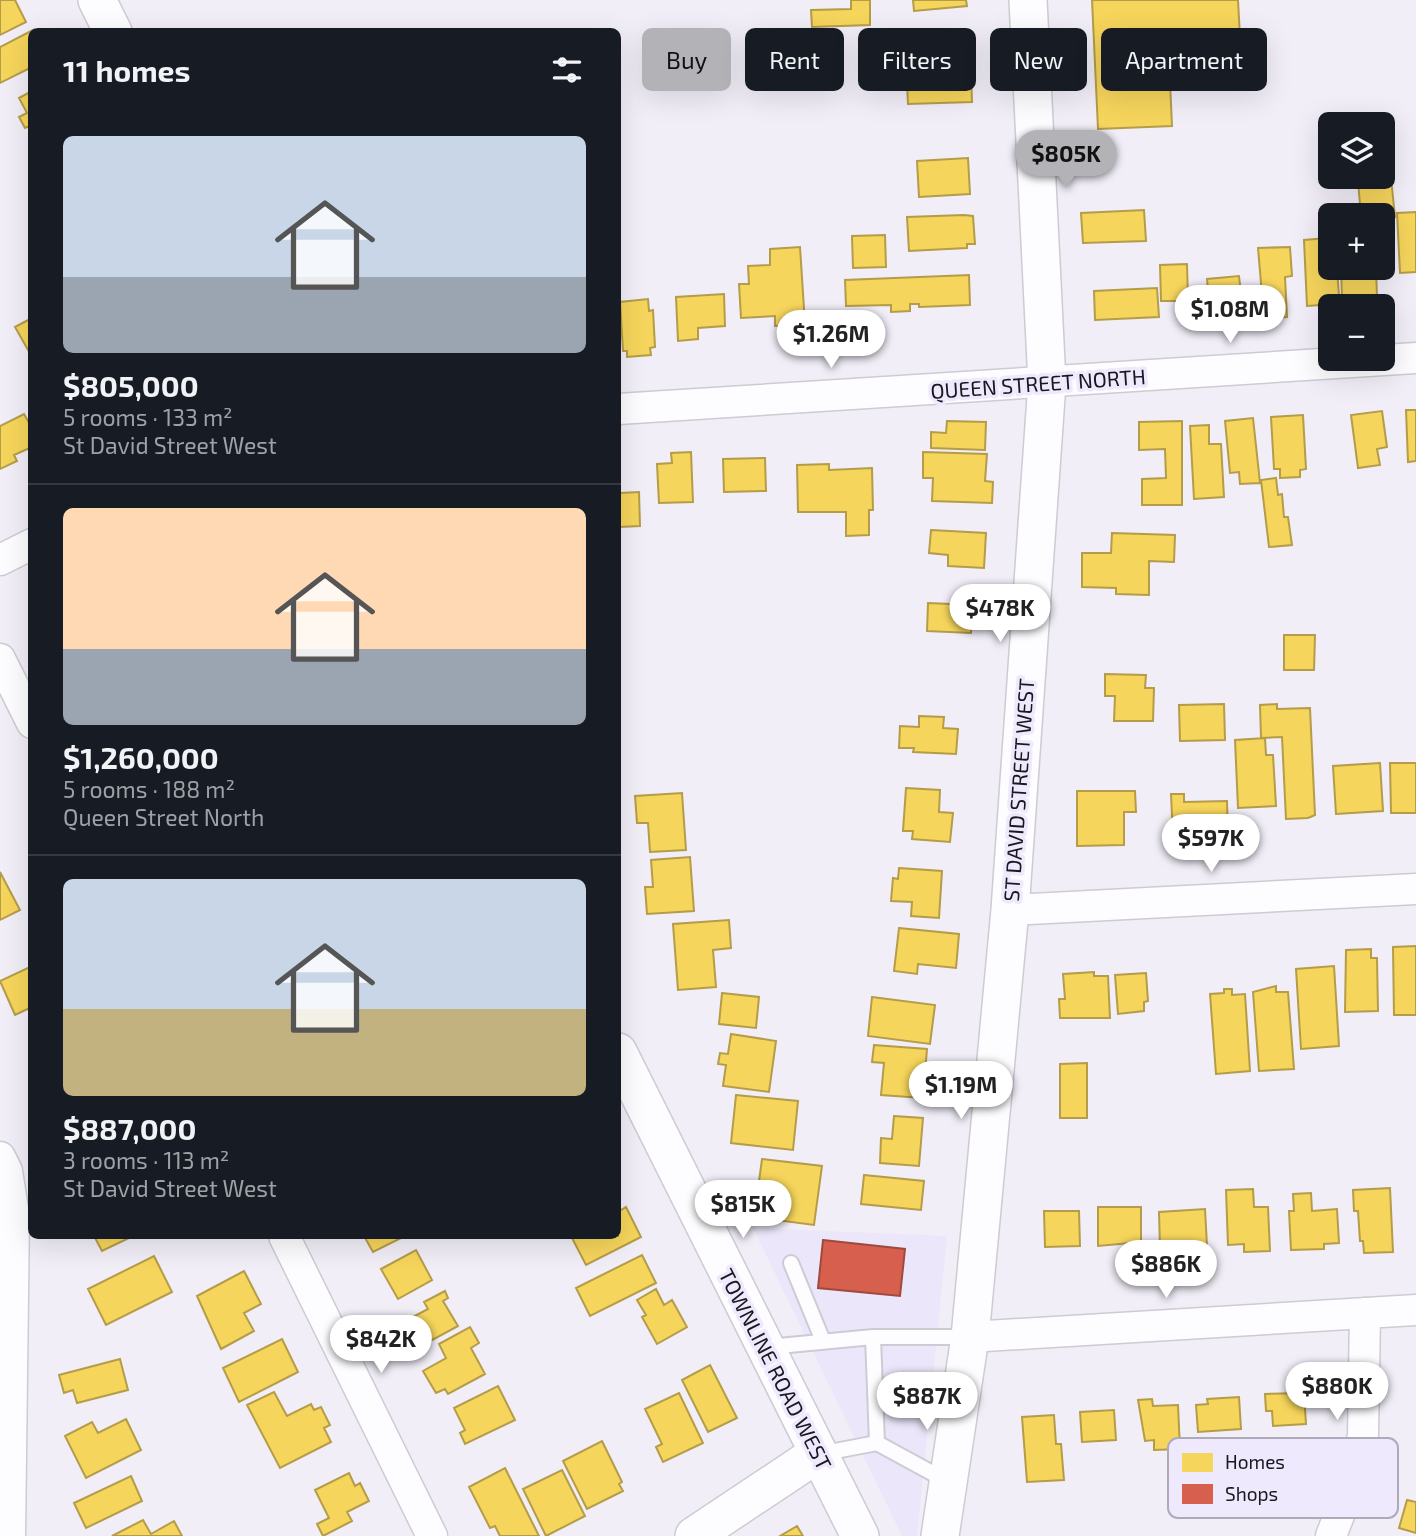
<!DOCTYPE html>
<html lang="en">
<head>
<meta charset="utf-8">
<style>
	:root { --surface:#171b24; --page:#20242c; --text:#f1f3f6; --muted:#9ea1a6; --line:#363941; --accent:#b2b2b7 }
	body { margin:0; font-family:"Exo 2",sans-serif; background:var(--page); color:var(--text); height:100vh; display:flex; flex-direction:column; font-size:26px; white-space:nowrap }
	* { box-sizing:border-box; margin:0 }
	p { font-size:23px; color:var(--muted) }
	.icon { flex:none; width:38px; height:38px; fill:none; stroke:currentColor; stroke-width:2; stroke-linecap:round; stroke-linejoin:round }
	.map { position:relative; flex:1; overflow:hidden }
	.side { position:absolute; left:28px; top:28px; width:593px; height:1211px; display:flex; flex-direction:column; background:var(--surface); border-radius:10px; box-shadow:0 7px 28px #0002 }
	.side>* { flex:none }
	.banner { position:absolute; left:642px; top:28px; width:665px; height:63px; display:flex; gap:14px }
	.buttons { position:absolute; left:1318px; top:112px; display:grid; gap:14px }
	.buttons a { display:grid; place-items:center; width:77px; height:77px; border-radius:10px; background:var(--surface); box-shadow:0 7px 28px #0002; font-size:35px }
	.price { position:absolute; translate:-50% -60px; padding:0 16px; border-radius:24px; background:#fff; color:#222; font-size:23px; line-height:46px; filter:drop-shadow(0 2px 4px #0008) }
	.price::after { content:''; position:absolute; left:50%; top:42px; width:21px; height:16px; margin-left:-10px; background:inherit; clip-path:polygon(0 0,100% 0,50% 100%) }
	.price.on { background:var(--accent); color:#111 }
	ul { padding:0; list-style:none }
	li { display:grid; align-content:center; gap:14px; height:371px; padding:0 35px }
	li+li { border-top:2px solid var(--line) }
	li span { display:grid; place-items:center; height:217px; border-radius:10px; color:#555 }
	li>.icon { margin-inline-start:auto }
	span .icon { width:126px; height:126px; fill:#fffc; stroke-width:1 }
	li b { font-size:30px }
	h2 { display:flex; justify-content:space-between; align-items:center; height:84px; padding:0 35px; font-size:30px }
	.pill { padding:0 24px; border-radius:10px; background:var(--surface); box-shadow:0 7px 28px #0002; font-size:24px; line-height:63px }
	.pill.on { background:var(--accent); color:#111 }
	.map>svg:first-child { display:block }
	.built { fill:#ece6fa }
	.homes { fill:#f6d55c; stroke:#b49c49; stroke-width:2 }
	.shops { fill:#d6604d; stroke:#9e4a3f; stroke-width:2 }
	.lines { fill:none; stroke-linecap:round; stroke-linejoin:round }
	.service-casing { stroke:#cdcbd3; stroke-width:18 }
	.minor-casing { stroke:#cdcbd3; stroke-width:33 }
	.tertiary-casing { stroke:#cdcbd3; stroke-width:40 }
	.service { stroke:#fdfcfe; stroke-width:14 }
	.minor { stroke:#fdfcfe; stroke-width:30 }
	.tertiary { stroke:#fdfcfe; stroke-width:37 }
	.labels { text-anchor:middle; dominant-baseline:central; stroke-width:7; stroke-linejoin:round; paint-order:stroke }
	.street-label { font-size:21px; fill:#1a171e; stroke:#efe9fd }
	.key { fill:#efe9fd; stroke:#afaaba; stroke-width:2 }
	.key-label { font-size:19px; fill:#1a171e }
</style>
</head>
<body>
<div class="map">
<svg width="1416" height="1536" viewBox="0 0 1416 1536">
	<rect width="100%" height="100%" fill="#f1eef8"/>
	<path class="built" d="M753,1228l194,8 -30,300h-15z"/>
	<path class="homes" d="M0,0h15l11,22 -26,13z
		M851,0h19v25l-58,2 -1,-17 40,-1z
		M913,0h53l1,6 -53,5z
		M1092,0h146l4,74 -35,1 -1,-19 -43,1 1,25h6l2,44 -74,3z
		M33,30l-1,37 -32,16v-36z
		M932,33l1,39 38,-1 1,31 -64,2 -2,-41h-14v-29z
		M32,91v34l-7,3 -6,-11 8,-4 -8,-15z
		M968,158l2,36 -51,3 -2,-36z
		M1391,178l4,39 -34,-2 -3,-33z
		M1144,210l2,31 -63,2 -2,-30z
		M1416,212v60l-16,1 -3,-60z
		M964,215l9,1 2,28h-8v4l-58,3 -2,-34z
		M885,235l1,32 -33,1 -1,-32z
		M1327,238l3,30h7l2,28h-4l1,8 -29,2 -3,-66z
		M800,247l5,77 -30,2v-10l-34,2 -2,-34h10l-1,-18 22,-1v-16z
		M1290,247l2,29 -7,1 2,40 -23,1 -6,-70z
		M1187,264l1,37h-27l-1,-36z
		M1341,268h35l1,29 -35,1z
		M969,275l1,30 -51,2v-3h-9v7l-19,1v-7l-45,1 -1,-26z
		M1239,276l5,43 -33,3 -4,-43z
		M1157,288l2,29 -64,3 -1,-29z
		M724,294l1,32 -27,2v11l-20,2 -2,-44z
		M648,299l1,12 4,-1 2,37 -5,1 1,7 -24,2v-6h-4l-3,-49z
		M32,318v39l-17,-30z
		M1406,410h10v51l-8,1z
		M1382,411l5,36 -10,2 3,16 -22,3 -7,-53z
		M24,414l8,14v19l-18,8 3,6 -17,8v-43z
		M1303,415l3,54 -6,1v7l-20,1v-9h-6l-3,-52z
		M1253,418l7,65 -20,1 -1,-12 -9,1 -5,-52z
		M947,421l39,1 -1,28 -54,-2v-16l15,1z
		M1182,421v84h-40v-26l24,-1 -1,-29 -26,1v-28z
		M1209,425v19h12l3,53 -30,2 -4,-73z
		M691,452l2,50 -34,1 -2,-39 15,-1 -1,-10z
		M923,452l64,2 -2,27 8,1 -1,21 -60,-2 1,-23h-10z
		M619,455l1,38 19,-1 1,34 -20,1 -2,-17z
		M765,458l1,33 -42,1 -1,-33z
		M829,464v6l43,-2 1,42h-4v25l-23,1v-24h-48l-1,-47z
		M1276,478l2,17 4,-1 2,23h4l4,28 -23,2 -8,-67z
		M931,530l55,3 -2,35 -36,-2v-11l-19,-2z
		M1112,533l63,2 -1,27 -25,-1v34l-33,-1v-6l-34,-1v-34h29z
		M928,603l44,2 -1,28 -44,-2z
		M1284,635h31l-1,35h-30z
		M1105,674l41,1 -1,13h9l-1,33h-39l1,-25h-10z
		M1224,704l1,36 -45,1 -1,-36z
		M1277,704v5l33,-1 5,107 -7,3 -22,1 -4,-82 -21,1 -1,-33z
		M919,716l25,1 -1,11 15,1 -2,25 -43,-2 1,-4h-15l1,-22 19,1z
		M1265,738l1,17h7l3,51 -38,2 -3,-68z
		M1380,763l3,48 -47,3 -3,-48z
		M1390,763h26v50h-25z
		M906,788l34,2 -1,22 14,1 -3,29 -38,-3 1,-8h-10z
		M1077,791h58l1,21h-12v33l-47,1z
		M682,793l4,57 -36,2 -2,-29h-11l-2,-27z
		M1171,794h13v8l43,-1 1,35 -55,2z
		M690,857l4,54 -47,3 -2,-27h8l-2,-27z
		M899,868l43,3 -3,47 -28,-2 1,-14 -21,-1 2,-23 5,1z
		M0,872l20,38 -20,10z
		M729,920l2,28 -18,2 3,37 -38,3 -5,-66z
		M899,928l60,6 -3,34 -38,-4 -1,10 -23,-3z
		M1416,946v69h-22l-1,-68z
		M1371,949v9h6l1,53 -33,1 1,-62z
		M32,966v41l-17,8 -15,-34z
		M1334,966l5,80 -38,3 -5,-80z
		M1094,972v4h14l2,42h-50l-1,-19h6l-2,-25z
		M1146,973l2,28 -4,1v9l-26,3 -3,-39z
		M1276,986v6h12l6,77 -35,2 -6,-79z
		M1224,989h8v6l13,-1 5,77 -34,3 -6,-80 14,-1z
		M722,993l37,4 -3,31 -37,-4z
		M872,997l63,8 -5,39 -62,-8z
		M731,1034l45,7 -7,51 -46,-6 3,-21 -8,-1 2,-11 8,1z
		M874,1045l53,4 -4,49 -42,-3 3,-32 -12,-1z
		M1087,1063v55h-27v-54z
		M736,1095l62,6 -5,49 -62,-7z
		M894,1116l29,2 -4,48 -39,-3 1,-25 11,1z
		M762,1159l60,7 -8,59 -46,-6 3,-21 -14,-2z
		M864,1175l60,6 -3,29 -60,-6z
		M1390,1188l3,64 -29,1 -1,-12h-3l-2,-30h-4l-1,-21z
		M1253,1189l1,18h14l2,44 -26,1v-8l-16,1 -2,-55z
		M1311,1193l1,18 25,-2 2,34 -15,1v5l-33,1 -2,-39h5l-1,-17z
		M626,1207l15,30 -55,28 -15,-29h47v-24z
		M1098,1207h43v35l-43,4z
		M1205,1209l2,37 -47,2 -1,-36z
		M1044,1211h35l1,35 -35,1z
		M94,1236h39l-31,15z
		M364,1236h41l-32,16z
		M416,1250l16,30 -34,19 -17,-30z
		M642,1255l14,28 -66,33 -14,-28z
		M154,1256l18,36 -66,33 -18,-36z
		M244,1271l17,33 -17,9 10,18 -33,18 -24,-53z
		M656,1289l8,16 8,-5 15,27 -30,17 -15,-27 4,-2 -9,-15z
		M445,1291l3,7 -5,3 15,25 -35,19 -14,-26 19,-10 -4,-7z
		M470,1327l9,16 -8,5 14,26 -37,20 -3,-5 -9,4 -13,-22 23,-13 -7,-14z
		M282,1339l16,33 -59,30 -16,-34z
		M120,1359l8,31 -51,13 -4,-13 -9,3 -5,-18z
		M710,1365l27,53 -29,14 -26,-52z
		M498,1386l17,34 -50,24 -5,-11 5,-3 -11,-22z
		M274,1392l13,24 24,-12 3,6 7,-3 9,18 -6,3 7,14 -51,26 -33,-63z
		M679,1393l24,50 -40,19 -7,-15 6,-3 -17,-35z
		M1304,1393l2,31 -33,2 -1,-15h-6l-1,-17z
		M1239,1397l2,32 -43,3 -2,-27 12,-1 -1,-5z
		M1152,1399l1,7 25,-1 2,44 -26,1v-10l-9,1 -7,-41z
		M1114,1410l2,30 -34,2 -2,-30z
		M1054,1415l2,29h5l3,36 -37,2 -5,-65z
		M126,1419l15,31 -55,28 -21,-42 27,-14 6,11z
		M602,1441l20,41 -3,2 4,7 -36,18 -24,-48z
		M505,1468l34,68h-39l-5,-10 -5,2 -21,-41z
		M562,1470l23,46 -39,20 -23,-47z
		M349,1473l6,13 5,-3 9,18 -22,11 5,9 -29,15 -6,-12 12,-6 -14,-28z
		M131,1476l11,25 -56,27 -12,-25z
		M1407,1500l9,2v31l-17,-5z
		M143,1520l8,14 23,-13 8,15h-70z
		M797,1526l6,10h-23z"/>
	<path class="shops" d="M823,1240l82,9 -5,47 -82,-8z"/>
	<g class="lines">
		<g class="service-casing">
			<path id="service" d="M791,1263l32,78
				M873,1337h97
				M768,1347l105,-10 4,106
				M819,1454l58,-11 68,37"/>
		</g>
		<g class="minor-casing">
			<path id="minor" d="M618,409l798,-51
				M0,560l32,-16
				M0,659l32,64
				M1010,910l406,-21
				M0,1157l7,14 7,44 -4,321
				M284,1236l148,300
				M970,1337l446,-27
				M1331,1536l20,-52 12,-48 2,-123"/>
		</g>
		<g class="tertiary-casing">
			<path id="tertiary" d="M97,0l16,32
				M618,1052l242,484
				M694,1536l123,-82
				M940,1536l30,-199 40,-427 37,-527 -19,-383"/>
		</g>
		<use href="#service" class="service"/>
		<use href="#minor" class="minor"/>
		<use href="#tertiary" class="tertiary"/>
	</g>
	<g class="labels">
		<g class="street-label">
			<text transform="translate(1038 383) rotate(-4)">QUEEN STREET NORTH</text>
			<text transform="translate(1018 790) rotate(-86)">ST DAVID STREET WEST</text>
			<text transform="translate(776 1369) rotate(63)">TOWNLINE ROAD WEST</text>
		</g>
	</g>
	<rect x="1168" y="1438" width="230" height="80" rx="10" class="key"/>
	<rect x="1182" y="1453" width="31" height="19" fill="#f6d55c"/>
	<rect x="1182" y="1484" width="31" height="20" fill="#d6604d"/>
	<g class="key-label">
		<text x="1225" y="1469">Homes</text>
		<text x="1225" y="1501">Shops</text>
	</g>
</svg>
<div class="buttons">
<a><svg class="icon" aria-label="layers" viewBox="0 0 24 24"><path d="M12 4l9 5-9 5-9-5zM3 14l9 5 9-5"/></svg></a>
<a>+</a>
<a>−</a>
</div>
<b class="price on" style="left:1066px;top:190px">$805K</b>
<b class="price" style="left:1230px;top:345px">$1.08M</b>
<b class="price" style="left:831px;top:370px">$1.26M</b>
<b class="price" style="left:1000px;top:644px">$478K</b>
<b class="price" style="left:1211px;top:874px">$597K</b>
<b class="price" style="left:961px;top:1121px">$1.19M</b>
<b class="price" style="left:743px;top:1240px">$815K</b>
<b class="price" style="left:1166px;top:1300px">$886K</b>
<b class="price" style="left:381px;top:1375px">$842K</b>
<b class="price" style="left:1337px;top:1422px">$880K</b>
<b class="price" style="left:927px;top:1432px">$887K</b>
<div class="banner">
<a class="pill on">Buy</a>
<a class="pill">Rent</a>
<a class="pill">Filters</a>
<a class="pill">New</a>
<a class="pill">Apartment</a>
</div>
<section class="side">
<h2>11 homes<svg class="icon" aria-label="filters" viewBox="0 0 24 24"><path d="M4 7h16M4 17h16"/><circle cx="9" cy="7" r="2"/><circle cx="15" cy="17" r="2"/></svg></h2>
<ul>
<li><span style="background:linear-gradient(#c9d6e8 65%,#9aa5b1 0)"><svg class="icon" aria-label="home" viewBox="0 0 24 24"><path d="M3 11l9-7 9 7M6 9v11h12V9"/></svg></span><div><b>$805,000</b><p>5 rooms · 133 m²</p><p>St David Street West</p></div></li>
<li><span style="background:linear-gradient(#ffd9b3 65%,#9aa5b1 0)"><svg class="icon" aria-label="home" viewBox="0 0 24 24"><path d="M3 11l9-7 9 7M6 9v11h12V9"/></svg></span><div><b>$1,260,000</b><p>5 rooms · 188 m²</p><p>Queen Street North</p></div></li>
<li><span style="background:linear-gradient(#c9d6e8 60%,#c2b280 0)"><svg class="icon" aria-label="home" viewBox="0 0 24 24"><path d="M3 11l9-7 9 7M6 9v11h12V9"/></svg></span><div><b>$887,000</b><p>3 rooms · 113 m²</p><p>St David Street West</p></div></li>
</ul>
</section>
</div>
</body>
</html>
